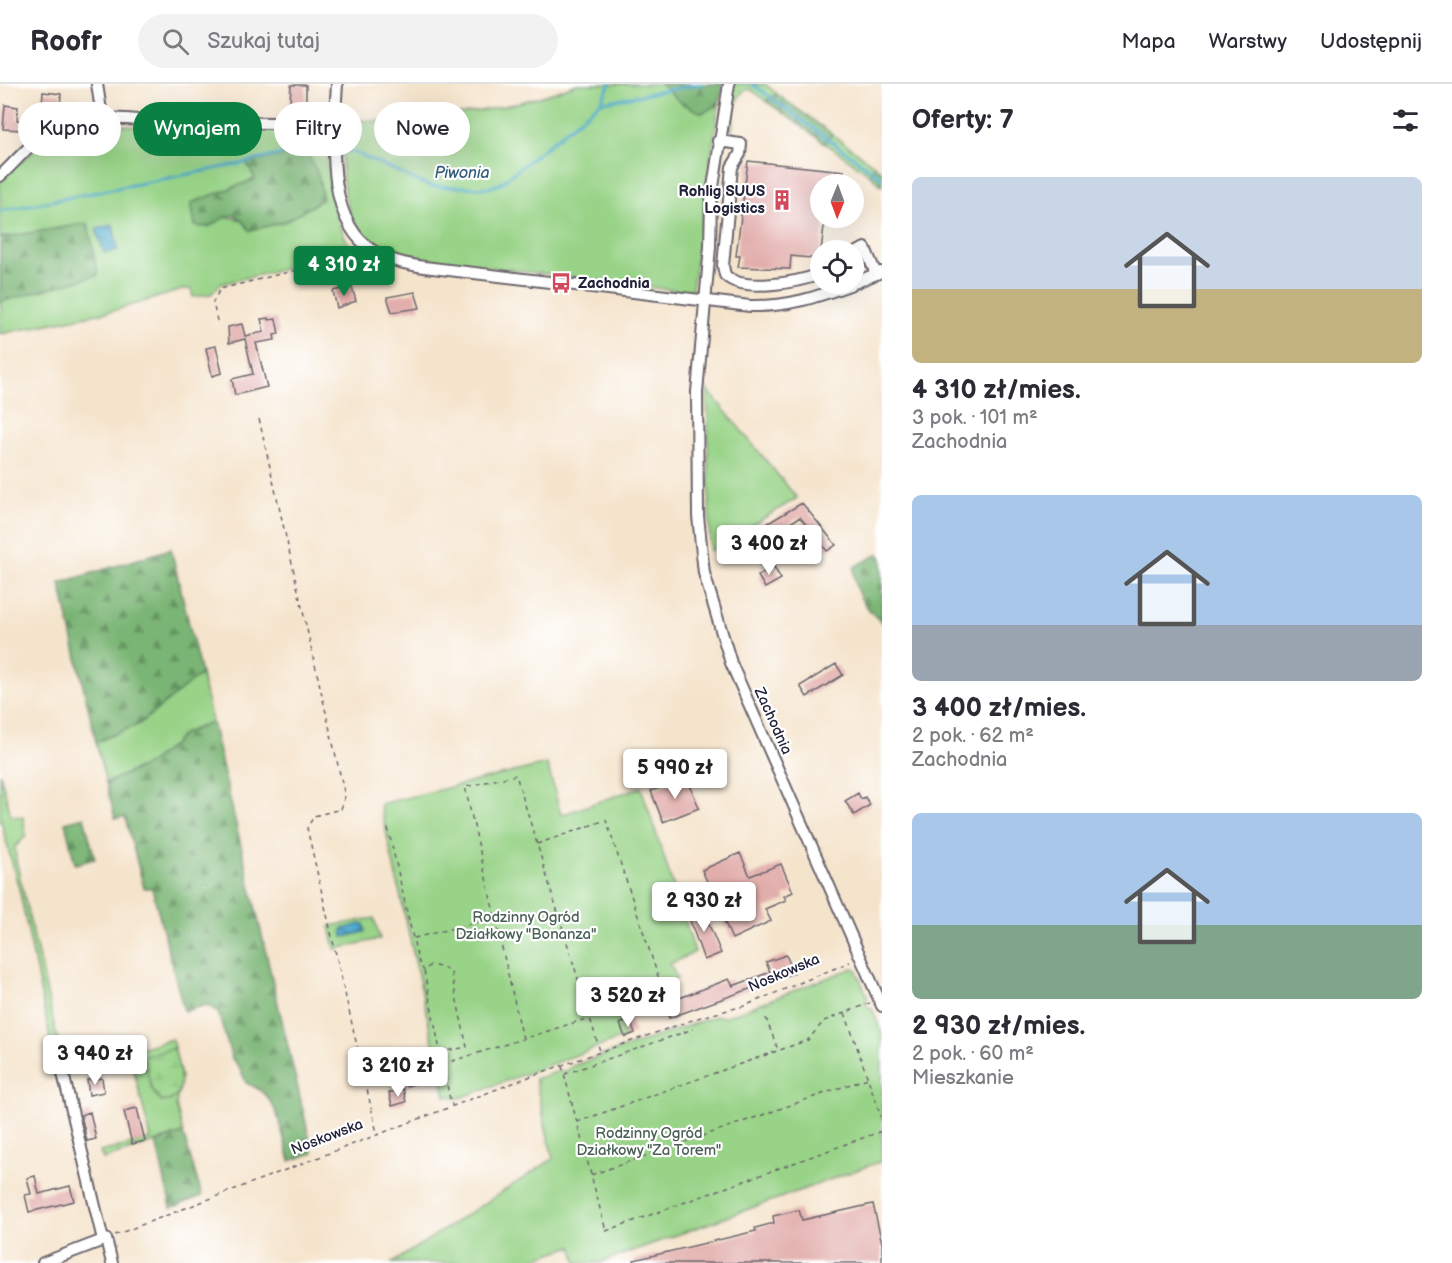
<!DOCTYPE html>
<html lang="pl">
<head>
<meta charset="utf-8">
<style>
	:root { --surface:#fff; --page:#f2f2f3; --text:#2b2b33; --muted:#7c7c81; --line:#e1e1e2; --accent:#0b8043 }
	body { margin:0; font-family:"Balsamiq Sans",sans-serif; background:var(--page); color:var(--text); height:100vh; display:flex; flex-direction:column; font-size:22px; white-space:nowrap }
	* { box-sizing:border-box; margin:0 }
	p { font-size:20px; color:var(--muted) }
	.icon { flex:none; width:33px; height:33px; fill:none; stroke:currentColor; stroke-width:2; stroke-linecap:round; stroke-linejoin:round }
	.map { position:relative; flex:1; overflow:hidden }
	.details { display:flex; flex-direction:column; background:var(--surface); width:570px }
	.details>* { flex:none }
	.hud { position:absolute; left:18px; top:18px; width:570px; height:54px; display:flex; gap:12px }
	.needle { width:39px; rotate:181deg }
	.tools { position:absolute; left:810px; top:90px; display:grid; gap:12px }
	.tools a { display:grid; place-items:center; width:54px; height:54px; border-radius:50%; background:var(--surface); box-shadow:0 6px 24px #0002; font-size:30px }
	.price { position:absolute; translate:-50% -51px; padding:0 14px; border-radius:6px; background:#fff; color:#222; font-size:20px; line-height:39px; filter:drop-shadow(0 2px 3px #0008) }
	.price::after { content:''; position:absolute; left:50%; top:36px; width:18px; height:14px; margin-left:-9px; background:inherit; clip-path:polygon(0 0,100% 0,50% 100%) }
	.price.selected { background:var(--accent); color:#fff }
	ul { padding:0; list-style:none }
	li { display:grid; align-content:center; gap:12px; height:318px; padding:0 30px }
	li span { display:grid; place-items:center; height:186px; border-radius:9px; color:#555 }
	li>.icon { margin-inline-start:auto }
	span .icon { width:108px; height:108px; fill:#fffc; stroke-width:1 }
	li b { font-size:26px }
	h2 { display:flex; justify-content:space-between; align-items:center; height:72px; padding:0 30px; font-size:26px }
	.chip { padding:0 21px; border-radius:27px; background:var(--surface); box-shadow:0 6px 24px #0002; font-size:21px; line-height:54px }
	.chip.selected { background:var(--accent); color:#fff }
	header { display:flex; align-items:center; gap:36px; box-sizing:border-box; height:84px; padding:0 30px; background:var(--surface); border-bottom:2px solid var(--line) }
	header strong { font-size:28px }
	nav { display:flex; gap:33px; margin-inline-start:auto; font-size:21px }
	.search { width:420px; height:54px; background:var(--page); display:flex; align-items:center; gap:15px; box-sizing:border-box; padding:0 21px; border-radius:33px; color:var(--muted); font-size:22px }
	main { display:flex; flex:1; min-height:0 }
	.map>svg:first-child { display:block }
	.green { fill:#98d387; stroke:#5d7a61; stroke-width:1.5; fill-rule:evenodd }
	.forest { fill:url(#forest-firs); stroke:#4e6c58; stroke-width:1.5 }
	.wetland { fill:url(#wetland-marsh); stroke:#5d7a61; stroke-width:1.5 }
	.water { fill:url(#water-waves); stroke:#366582; stroke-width:1.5 }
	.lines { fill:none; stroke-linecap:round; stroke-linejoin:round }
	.stream { stroke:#4ba8c9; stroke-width:3 }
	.building { fill:#e2aeac }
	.minor-casing { stroke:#6c666e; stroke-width:14 }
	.path { stroke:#6c666e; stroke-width:1.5; stroke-dasharray:4.5 4.5; stroke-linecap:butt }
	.minor { stroke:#fff; stroke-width:10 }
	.labels { text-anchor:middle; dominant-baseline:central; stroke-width:4.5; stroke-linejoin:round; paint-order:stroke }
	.poi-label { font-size:15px; font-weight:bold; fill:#22223b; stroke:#fff; text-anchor:end }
	.street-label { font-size:15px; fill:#22223b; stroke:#fff }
	.park-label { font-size:15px; fill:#4b6056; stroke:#fff }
	.water-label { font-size:16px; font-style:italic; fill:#345e7b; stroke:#fff }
</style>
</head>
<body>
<header>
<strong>Roofr</strong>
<div class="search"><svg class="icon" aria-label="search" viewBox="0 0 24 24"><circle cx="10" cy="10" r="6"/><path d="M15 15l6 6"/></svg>Szukaj tutaj</div>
<nav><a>Mapa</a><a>Warstwy</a><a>Udostępnij</a></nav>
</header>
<main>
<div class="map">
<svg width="882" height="1179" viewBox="0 0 882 1179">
	<defs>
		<pattern id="forest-firs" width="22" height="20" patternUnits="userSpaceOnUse" patternTransform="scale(1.5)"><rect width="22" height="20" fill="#7ab574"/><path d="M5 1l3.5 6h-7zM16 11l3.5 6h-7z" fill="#649360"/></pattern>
		<pattern id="wetland-marsh" width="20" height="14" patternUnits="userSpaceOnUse" patternTransform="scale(1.5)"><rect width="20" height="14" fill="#98d387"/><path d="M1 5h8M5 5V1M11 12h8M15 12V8" fill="none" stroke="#83b575"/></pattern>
		<pattern id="water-waves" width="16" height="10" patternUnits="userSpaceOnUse" patternTransform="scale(1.5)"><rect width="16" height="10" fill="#4ba8c9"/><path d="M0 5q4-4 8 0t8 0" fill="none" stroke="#3e88a4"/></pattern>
	</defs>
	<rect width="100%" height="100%" fill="#fff"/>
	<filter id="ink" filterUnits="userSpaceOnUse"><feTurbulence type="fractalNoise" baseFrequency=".0167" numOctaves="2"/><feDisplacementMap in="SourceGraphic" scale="12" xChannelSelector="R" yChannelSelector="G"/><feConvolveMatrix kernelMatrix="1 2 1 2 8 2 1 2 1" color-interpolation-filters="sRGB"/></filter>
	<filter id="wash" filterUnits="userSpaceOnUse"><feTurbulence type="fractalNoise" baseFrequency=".008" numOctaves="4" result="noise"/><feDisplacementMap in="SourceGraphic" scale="24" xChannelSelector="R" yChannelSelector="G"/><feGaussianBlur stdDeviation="1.35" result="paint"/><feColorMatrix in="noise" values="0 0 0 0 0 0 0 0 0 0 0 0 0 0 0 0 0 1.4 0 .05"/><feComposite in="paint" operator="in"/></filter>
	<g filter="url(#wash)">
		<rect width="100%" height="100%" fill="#f5e4cc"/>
		<path class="green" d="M577,0h83l42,29 17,-9 -27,185 -4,3 -271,-34c-11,-3 -24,-4 -35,-10 -47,-23 -41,-86 -38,-129 66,8 172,-10 233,-35z
			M732,0h33l12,10 -11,7 -16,-12c-17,3 -16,27 -18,41l-7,-4z
			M98,39l62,5 68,-1 92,3 7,6c-1,40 4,76 23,111l-17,10 -112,27 -10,10 -18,3 -2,-8h-6l-69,21 -116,24 2,-95 -2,-1v-56c30,-29 54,-55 98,-59zM247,79l40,58c-13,0 -27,2 -40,0 -15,-1 -15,-8 -33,-1l41,-41z
			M832,50l43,32 -6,8 -44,-31z
			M707,305l90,109 -87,53z
			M201,590l11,48 -29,12 -9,10 -26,20 -42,19 -10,-41 43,-18z
			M547,680l14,51 80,-28 54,165 -25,12 7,14 -62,24 10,35 -165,61 -15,-2 -65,-292z
			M0,689l11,43 12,1 3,19 -11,11 1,13 42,181 -7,2 -31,-150 -20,-75z
			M374,834l6,21 -45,10 -5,-23z
			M853,884l3,1 12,29 -3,3 2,5 5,2 10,26v127l-283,102h-22l-5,-17 -49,17h-131l161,-104 -18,-80 24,-8h8l5,-5 144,-50 9,1z
			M172,955l9,37 -5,29 7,28 -80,26 -3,-7 51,-13 -22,-88z"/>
		<path class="forest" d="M660,0h64l-5,20 -17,9 -19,-9z
			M777,10l55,40 -7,9 -59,-42z
			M306,66l12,24 5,25 -36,22 -37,10c-15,-24 -21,-16 -40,-5 -4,2 -11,0 -15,0l-4,-23 64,-24 -8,-16z
			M875,82l7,6v14l-13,-12z
			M88,139l10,52 -98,27v-64z
			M171,465l30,125 -62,50 -43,18 -36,-159z
			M879,470l3,4v65c-18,-17 -29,-30 -28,-56z
			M212,638l101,431 -23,8c-10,-31 -10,-67 -44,-78l-6,-15 -8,-9 -14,-47 -11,-7 -23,6 -32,-123h-8l-19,-71 -10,1 -9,-35 42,-19 26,-20 9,-10z
			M84,733l11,42 -20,5 -10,-42z
			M183,1049l19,63 -31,12 -15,-66z"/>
		<path class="wetland" d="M174,964c5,20 17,53 -13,54l-9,-12 -9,-33z"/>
		<path class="water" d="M113,141l5,25 -14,3 -8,-24z
			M361,840h3l1,8 -22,5 -1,-8z"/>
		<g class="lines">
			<path class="stream" d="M752,0l130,94
				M603,18l98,-18
				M337,65l19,4 73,33 59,2 12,-4 101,-82 9,-18
				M0,127l240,-47 75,-18 15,2"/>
		</g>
		<g id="blocks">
			<path class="building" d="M291,1h15v19h-16z
				M43,8l18,2 -1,15 -18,-2z
				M5,21l13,2 -1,13 8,1 -1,9 -21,-1z
				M748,77l96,10 -1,10 -14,-2 -1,5h-8v34h5l-5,41 -29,-3 -1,13 -52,-2 2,-11h-4z
				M352,203l4,14 -19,7 -4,-17z
				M415,208l5,16 -28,4 -5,-15z
				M269,234v2l7,-1 3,15 -5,1 1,5 -19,3 11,44 -32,8 -3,-16 21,-5 -8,-35 -16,4 -1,-16 14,-3 3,12 19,-4 -3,-13z
				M216,262l6,27 -10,3 -6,-28z
				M802,419l34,42 -9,6 -27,-34 -36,22 -6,-10z
				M771,478l10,17 -16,9 -7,-12 8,-5 -3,-4z
				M836,580l7,11 -36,22 -7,-11z
				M687,693l12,31 -36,14 -12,-31z
				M858,709l3,6 4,-2 5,8 -16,10 -9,-14z
				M740,769l10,23 31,-12 12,28 -9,4 2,4 -21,9 6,12 -39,18 -30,-69z
				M701,822l20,47 -17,7 -17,-48z
				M786,871l8,18 -125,45 -5,-14 65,-25 4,7 37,-14 -4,-10z
				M630,936l5,13 -10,4 -5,-13z
				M409,981l5,19 -8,2 -5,-19z
				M102,994l2,14 -15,3 -2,-15z
				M403,1005l3,13 -14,4 -3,-13z
				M137,1024l8,33 -13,3 -8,-33z
				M90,1028l6,27 -9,2 -6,-26z
				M35,1092l4,18 31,-8 4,15 -45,11 -4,-17 6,-1 -4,-16z
				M873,1120l9,39v20h-247l-1,-3 122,-29 -1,-3 19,-5 -1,-7 26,-6 3,10z"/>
		</g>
	</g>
	<g filter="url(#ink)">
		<use href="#blocks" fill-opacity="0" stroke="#6c666e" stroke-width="1.5"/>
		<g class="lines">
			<g class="minor-casing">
				<path id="minor" d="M97,0l5,33
					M337,0c-3,51 -14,137 38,168 15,9 32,12 49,15l326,39c38,1 67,-9 102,-22
					M729,0l-18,116 -1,47 -13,145 1,124 6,57 27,90 151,343
					M718,57l23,3 -1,10 -8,13 -9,99 2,9c17,18 74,7 95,-1
					M0,92c19,-17 35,-40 60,-50 35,-14 72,-5 109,-4 55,2 110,-1 165,3
					M854,170l11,-6 11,26
					M854,199l27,-11
					M56,960l47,196
					M43,1179l63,-24 6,24"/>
			</g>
			<path class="path" d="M217,237l-4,-19 7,-13 117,-29 19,-10
				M259,335l86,377 -4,13 -27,7 -7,12 70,305
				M388,744l30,132 6,11
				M537,760l69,-24 54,162 -73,27
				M414,854l80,-20
				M845,929l37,106
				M766,934l12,32
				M523,955l-58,-252 51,-12 84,276
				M440,968l27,-5 -16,-74 -6,-5 -15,-3 -6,6 25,124 3,10
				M443,980l146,-46
				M562,982l44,165 276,-100
				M565,990l128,-45
				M577,1038l231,-82 16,-19 46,-18
				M591,1091l277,-97
				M115,1151l419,-160 167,-58 43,-11 106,-44"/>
			<use href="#minor" class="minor"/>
		</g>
	</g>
	<defs>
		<g id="building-bare" transform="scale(1.62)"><path d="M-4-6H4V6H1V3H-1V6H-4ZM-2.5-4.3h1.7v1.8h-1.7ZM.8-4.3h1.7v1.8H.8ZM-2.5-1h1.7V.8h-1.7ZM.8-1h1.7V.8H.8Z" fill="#d1495b" stroke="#fff" stroke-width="2.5" paint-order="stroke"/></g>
		<g id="bus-bare" transform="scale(1.62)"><path d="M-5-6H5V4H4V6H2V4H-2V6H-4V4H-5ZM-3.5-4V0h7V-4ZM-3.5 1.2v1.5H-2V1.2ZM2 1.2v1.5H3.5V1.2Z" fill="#d1495b" stroke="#fff" stroke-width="2.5" paint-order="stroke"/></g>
	</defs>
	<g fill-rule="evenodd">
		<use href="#building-bare" x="782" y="116"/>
		<use href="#bus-bare" x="561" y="199"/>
	</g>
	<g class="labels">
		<g class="poi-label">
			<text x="765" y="107">Rohlig SUUS<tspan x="765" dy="17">Logistics</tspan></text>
			<text x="578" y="199" text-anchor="start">Zachodnia</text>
		</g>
		<g class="street-label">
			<text transform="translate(773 637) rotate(66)">Zachodnia</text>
			<text transform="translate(784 889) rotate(-23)">Noskowska</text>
			<text transform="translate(327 1053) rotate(-21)">Noskowska</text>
		</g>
		<g class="park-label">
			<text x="526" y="833">Rodzinny Ogród<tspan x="526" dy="17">Działkowy "Bonanza"</tspan></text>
			<text x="649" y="1049">Rodzinny Ogród<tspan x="649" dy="17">Działkowy "Za Torem"</tspan></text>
		</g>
		<g class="water-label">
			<text x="462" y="89">Piwonia</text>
		</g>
	</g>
</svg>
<div class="tools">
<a><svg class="needle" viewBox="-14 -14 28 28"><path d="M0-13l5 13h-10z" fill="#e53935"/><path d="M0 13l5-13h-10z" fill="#7c7c81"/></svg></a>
<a><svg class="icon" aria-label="locate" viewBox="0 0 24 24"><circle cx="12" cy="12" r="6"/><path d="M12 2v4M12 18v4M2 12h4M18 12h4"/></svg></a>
</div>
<b class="price selected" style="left:344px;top:213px">4 310 zł</b>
<b class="price" style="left:769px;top:492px">3 400 zł</b>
<b class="price" style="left:675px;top:716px">5 990 zł</b>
<b class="price" style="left:704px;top:849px">2 930 zł</b>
<b class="price" style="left:628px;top:944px">3 520 zł</b>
<b class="price" style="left:95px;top:1002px">3 940 zł</b>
<b class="price" style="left:398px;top:1014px">3 210 zł</b>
<div class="hud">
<a class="chip">Kupno</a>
<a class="chip selected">Wynajem</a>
<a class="chip">Filtry</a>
<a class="chip">Nowe</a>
</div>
</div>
<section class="details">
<h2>Oferty: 7<svg class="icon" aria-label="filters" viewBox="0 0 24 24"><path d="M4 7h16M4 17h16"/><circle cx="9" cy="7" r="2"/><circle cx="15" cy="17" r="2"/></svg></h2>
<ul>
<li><span style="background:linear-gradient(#c9d6e8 60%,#c2b280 0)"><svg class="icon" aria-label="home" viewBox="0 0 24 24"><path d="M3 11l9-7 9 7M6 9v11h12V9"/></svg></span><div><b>4 310 zł/mies.</b><p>3 pok. · 101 m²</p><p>Zachodnia</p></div></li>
<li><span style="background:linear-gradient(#a9c7e8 70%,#9aa5b1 0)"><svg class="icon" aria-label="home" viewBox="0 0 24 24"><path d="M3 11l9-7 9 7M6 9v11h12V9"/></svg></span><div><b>3 400 zł/mies.</b><p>2 pok. · 62 m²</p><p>Zachodnia</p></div></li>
<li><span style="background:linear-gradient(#a9c7e8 60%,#7fa58c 0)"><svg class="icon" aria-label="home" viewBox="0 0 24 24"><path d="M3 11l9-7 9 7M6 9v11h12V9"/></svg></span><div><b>2 930 zł/mies.</b><p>2 pok. · 60 m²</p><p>Mieszkanie</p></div></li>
</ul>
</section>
</main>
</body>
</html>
